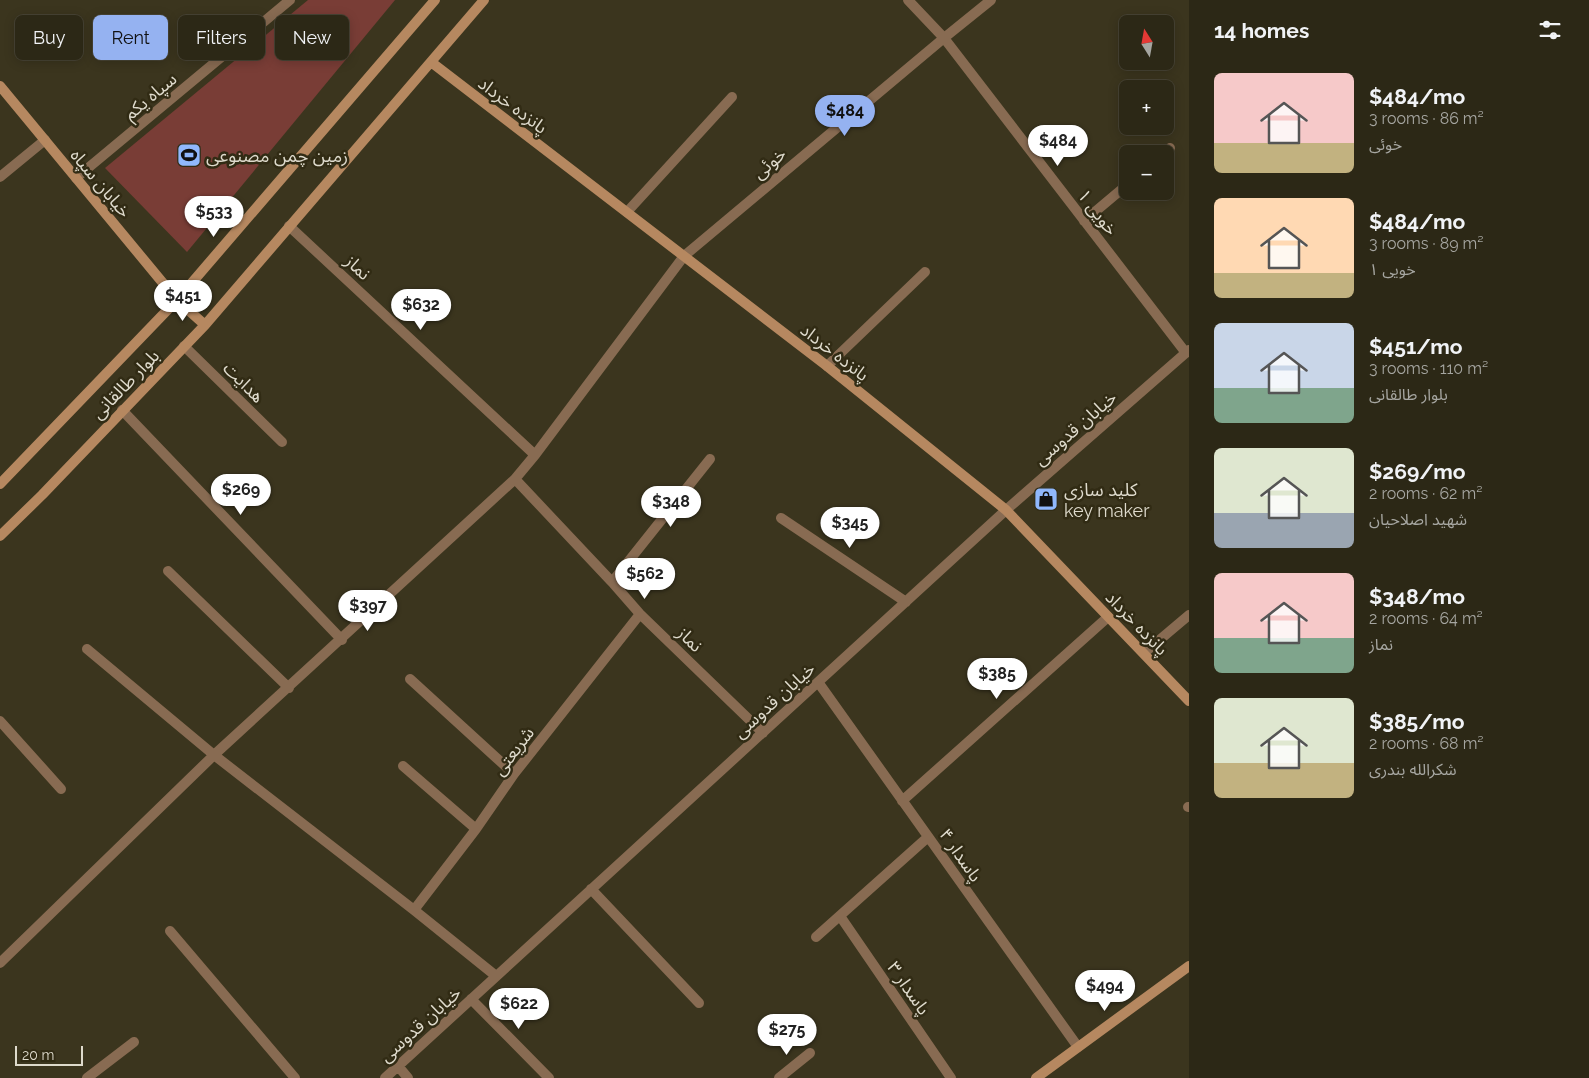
<!DOCTYPE html>
<html lang="en">
<head>
<meta charset="utf-8">
<style>
	:root { --surface:#2c2816; --page:#34301f; --text:#f1f3f6; --muted:#a6a6a1; --line:#484435; --accent:#95b2f1 }
	body { margin:0; font-family:Raleway,"Noto Sans Arabic",sans-serif; background:var(--page); color:var(--text); height:100vh; display:flex; flex-direction:column; font-size:19px; white-space:nowrap }
	* { box-sizing:border-box; margin:0 }
	p { font-size:16px; color:var(--muted) }
	.icon { flex:none; width:28px; height:28px; fill:none; stroke:currentColor; stroke-width:2; stroke-linecap:round; stroke-linejoin:round }
	.map { position:relative; flex:1; overflow:hidden }
	.drawer { display:flex; flex-direction:column; background:var(--surface); width:400px }
	.drawer>* { flex:none }
	.top-card { position:absolute; left:15px; top:15px; width:475px; height:45px; display:flex; gap:10px }
	.needle { width:32px; rotate:349deg }
	.controls { position:absolute; left:1119px; top:15px; display:grid; gap:10px }
	.controls a { display:grid; place-items:center; width:55px; height:55px; border-radius:8px; background:var(--surface); box-shadow:0 2px 12px #0003,0 0 0 1px var(--line); font-size:25px }
	.scale { position:absolute; left:15px; bottom:12px; width:68px; box-sizing:border-box; padding-left:5px; border:2px solid #dedacc; border-top:0; font-size:14px; line-height:18px; white-space:nowrap; color:#dedacc; -webkit-text-stroke:4px #312b14; paint-order:stroke }
	.price { position:absolute; translate:-50% -42px; padding:0 11px; border-radius:18px; background:#fff; color:#222; font-size:16px; line-height:32px; filter:drop-shadow(0 1px 2px #0008) }
	.price::after { content:''; position:absolute; left:50%; top:30px; width:15px; height:11px; margin-left:-8px; background:inherit; clip-path:polygon(0 0,100% 0,50% 100%) }
	.price.current { background:var(--accent); color:#111 }
	ul { padding:0; list-style:none }
	li { display:flex; align-items:center; gap:15px; height:125px; padding:0 25px }
	li span { display:grid; place-items:center; flex:none; width:140px; height:100px; border-radius:8px; color:#555 }
	li>.icon { margin-inline-start:auto }
	span .icon { width:60px; height:60px; fill:#fffc; stroke-width:1 }
	li b { font-size:21px }
	h2 { display:flex; justify-content:space-between; align-items:center; height:60px; padding:0 25px; font-size:21px }
	.chip { padding:0 18px; border-radius:8px; background:var(--surface); box-shadow:0 2px 12px #0003,0 0 0 1px var(--line); font-size:18px; line-height:45px }
	.chip.current { background:var(--accent); color:#111 }
	main { display:flex; flex:1; min-height:0 }
	.map>svg:first-child { display:block }
	.green { fill:#793d36 }
	.lines { fill:none; stroke-linecap:round; stroke-linejoin:round }
	.street { stroke:#886b52; stroke-width:10 }
	.secondary { stroke:#b68860; stroke-width:10 }
	.labels { text-anchor:middle; dominant-baseline:central; stroke-width:5; stroke-linejoin:round; paint-order:stroke }
	.street-label { font-size:18px; fill:#dedacc; stroke:#312b14 }
	.poi-label { font-size:18px; fill:#dedacc; stroke:#312b14; text-anchor:start }
</style>
</head>
<body>
<main>
<div class="map">
<svg width="1189" height="1078" viewBox="0 0 1189 1078">
	<rect width="100%" height="100%" fill="#3b351e"/>
	<path class="green" d="M308,0h87l-208,252 -82,-84z"/>
	<g class="lines">
		<path class="street" d="M908,0l36,38 242,315
			M1163,154l7,-6
			M0,177l45,-37
			M76,178l214,-178
			M627,212l105,-115
			M1084,221l44,-37
			M289,226l246,229
			M184,346l98,96
			M827,366l98,-94
			M122,410l220,230
			M515,479l97,103 28,32 123,119
			M781,518l125,84
			M168,571l121,117
			M612,582l98,-123
			M87,649l127,106 200,155 82,66
			M1144,653l45,-38
			M410,679l104,95
			M818,682l260,365
			M0,721l61,68
			M403,766l73,63
			M902,801l206,-184
			M1188,807h1
			M591,889l108,114
			M414,910l62,-81 38,-55 126,-160
			M840,916l111,162
			M170,931l125,147
			M816,937l112,-100
			M0,963l214,-208 301,-276 20,-24 149,-199 260,-218 47,-38
			M471,999l78,79
			M398,1066l10,12
			M87,1078l47,-36
			M385,1078l621,-568 183,-160
			M779,1078l31,-25"/>
		<path class="secondary" d="M431,62l396,304 179,144 183,191
			M0,86l177,214 28,25
			M0,484l177,-184 258,-300
			M0,536l42,-41 163,-170 279,-325
			M1036,1078l153,-112"/>
	</g>
	<defs>
		<g id="stadium-square" transform="scale(1.25)"><rect x="-9" y="-9" width="18" height="18" rx="4" fill="#90b8fd" stroke="#312b14"/><path d="M0-5a6.5 5 0 1 0 0 10a6.5 5 0 1 0 0-10ZM-3.5-1.8h7v3.6h-7Z" fill="#111"/></g>
		<g id="shop-square" transform="scale(1.25)"><rect x="-9" y="-9" width="18" height="18" rx="4" fill="#90b8fd" stroke="#312b14"/><path d="M-5-2.5h2.3a2.7 3.5 0 0 1 5.4 0H5L5.5 6h-11ZM-1.5-2.5h3a1.5 2.3 0 0 0-3 0Z" fill="#111"/></g>
	</defs>
	<g fill-rule="evenodd">
		<use href="#stadium-square" x="189" y="155"/>
		<use href="#shop-square" x="1046" y="499"/>
	</g>
	<g class="labels">
		<g class="street-label">
			<text transform="translate(150 96) rotate(-40)">سپاه یکم</text>
			<text transform="translate(513 105) rotate(37)">پانزده خرداد</text>
			<text transform="translate(769 163) rotate(-40)">خوئی</text>
			<text transform="translate(101 183) rotate(50)">خیابان سپاه</text>
			<text transform="translate(1098 212) rotate(52)">خویی ۱</text>
			<text transform="translate(358 267) rotate(43)">نماز</text>
			<text transform="translate(835 352) rotate(38)">پانزده خرداد</text>
			<text transform="translate(244 382) rotate(45)">هدایت</text>
			<text transform="translate(125 384) rotate(-46)">بلوار طالقانی</text>
			<text transform="translate(1075 428) rotate(-41)">خیابان قدوسی</text>
			<text transform="translate(1137 623) rotate(46)">پانزده خرداد</text>
			<text transform="translate(690 639) rotate(44)">نماز</text>
			<text transform="translate(774 700) rotate(-42)">خیابان قدوسی</text>
			<text transform="translate(513 751) rotate(-53)">شریعتی</text>
			<text transform="translate(961 855) rotate(55)">پاسدار ۴</text>
			<text transform="translate(909 988) rotate(55)">پاسدار ۳</text>
			<text transform="translate(420 1024) rotate(-42)">خیابان قدوسی</text>
		</g>
		<g class="poi-label">
			<text x="206" y="155">زمین چمن مصنوعی</text>
			<text x="1064" y="489">کلید سازی<tspan x="1064" dy="21">key maker</tspan></text>
		</g>
	</g>
</svg>
<div class="controls">
<a><svg class="needle" viewBox="-14 -14 28 28"><path d="M0-13l5 13h-10z" fill="#e53935"/><path d="M0 13l5-13h-10z" fill="#a6a6a1"/></svg></a>
<a>+</a>
<a>−</a>
</div>
<div class="scale">20 m</div>
<b class="price current" style="left:845px;top:137px">$484</b>
<b class="price" style="left:1058px;top:167px">$484</b>
<b class="price" style="left:214px;top:238px">$533</b>
<b class="price" style="left:183px;top:322px">$451</b>
<b class="price" style="left:421px;top:331px">$632</b>
<b class="price" style="left:241px;top:516px">$269</b>
<b class="price" style="left:671px;top:528px">$348</b>
<b class="price" style="left:850px;top:549px">$345</b>
<b class="price" style="left:645px;top:600px">$562</b>
<b class="price" style="left:368px;top:632px">$397</b>
<b class="price" style="left:997px;top:700px">$385</b>
<b class="price" style="left:1105px;top:1012px">$494</b>
<b class="price" style="left:519px;top:1030px">$622</b>
<b class="price" style="left:787px;top:1056px">$275</b>
<div class="top-card">
<a class="chip">Buy</a>
<a class="chip current">Rent</a>
<a class="chip">Filters</a>
<a class="chip">New</a>
</div>
</div>
<section class="drawer">
<h2>14 homes<svg class="icon" aria-label="filters" viewBox="0 0 24 24"><path d="M4 7h16M4 17h16"/><circle cx="9" cy="7" r="2"/><circle cx="15" cy="17" r="2"/></svg></h2>
<ul>
<li><span style="background:linear-gradient(#f6c9c9 70%,#c2b280 0)"><svg class="icon" aria-label="home" viewBox="0 0 24 24"><path d="M3 11l9-7 9 7M6 9v11h12V9"/></svg></span><div><b>$484/mo</b><p>3 rooms · 86 m²</p><p>خوئی</p></div></li>
<li><span style="background:linear-gradient(#ffd9b3 75%,#c2b280 0)"><svg class="icon" aria-label="home" viewBox="0 0 24 24"><path d="M3 11l9-7 9 7M6 9v11h12V9"/></svg></span><div><b>$484/mo</b><p>3 rooms · 89 m²</p><p>خویی ۱</p></div></li>
<li><span style="background:linear-gradient(#c9d6e8 65%,#7fa58c 0)"><svg class="icon" aria-label="home" viewBox="0 0 24 24"><path d="M3 11l9-7 9 7M6 9v11h12V9"/></svg></span><div><b>$451/mo</b><p>3 rooms · 110 m²</p><p>بلوار طالقانی</p></div></li>
<li><span style="background:linear-gradient(#dfe7d0 65%,#9aa5b1 0)"><svg class="icon" aria-label="home" viewBox="0 0 24 24"><path d="M3 11l9-7 9 7M6 9v11h12V9"/></svg></span><div><b>$269/mo</b><p>2 rooms · 62 m²</p><p>شهید اصلاحیان</p></div></li>
<li><span style="background:linear-gradient(#f6c9c9 65%,#7fa58c 0)"><svg class="icon" aria-label="home" viewBox="0 0 24 24"><path d="M3 11l9-7 9 7M6 9v11h12V9"/></svg></span><div><b>$348/mo</b><p>2 rooms · 64 m²</p><p>نماز</p></div></li>
<li><span style="background:linear-gradient(#dfe7d0 65%,#c2b280 0)"><svg class="icon" aria-label="home" viewBox="0 0 24 24"><path d="M3 11l9-7 9 7M6 9v11h12V9"/></svg></span><div><b>$385/mo</b><p>2 rooms · 68 m²</p><p>شکرالله بندری</p></div></li>
</ul>
</section>
</main>
</body>
</html>
